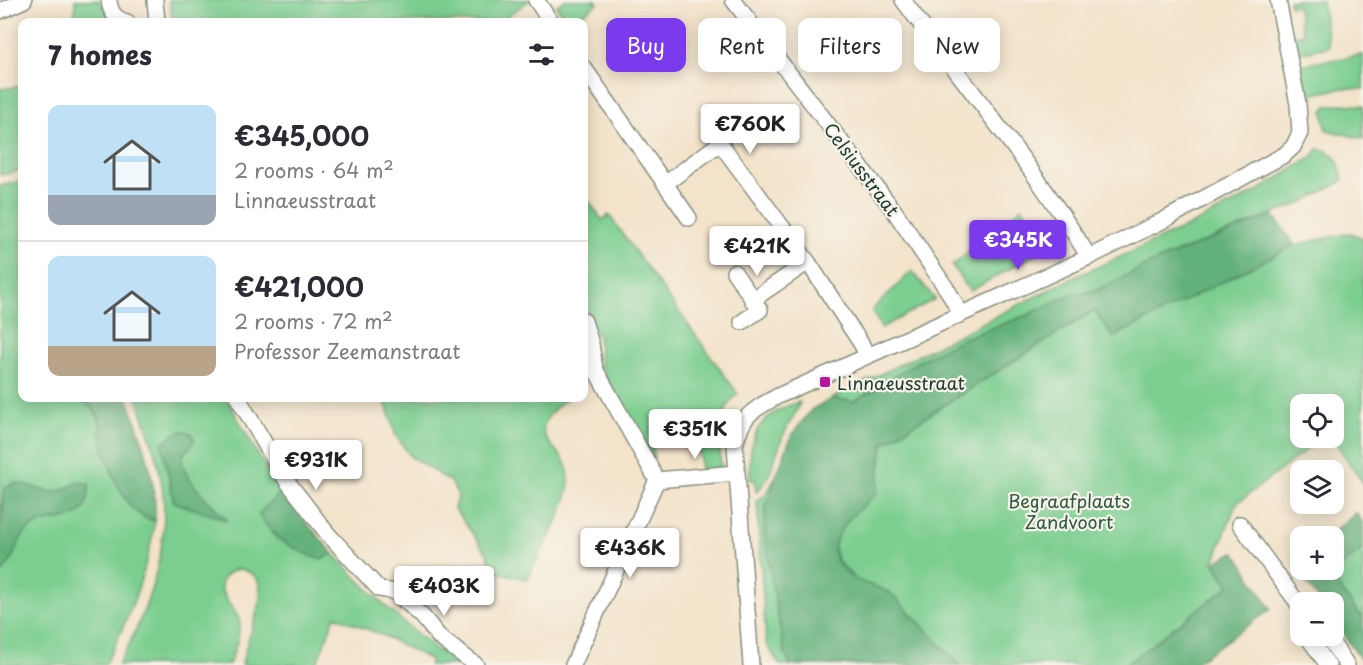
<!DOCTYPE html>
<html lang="en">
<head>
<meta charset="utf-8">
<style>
	:root { --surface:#fff; --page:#f7f7f7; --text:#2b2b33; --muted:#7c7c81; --line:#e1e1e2; --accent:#7c3aed }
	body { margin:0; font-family:"Playpen Sans",sans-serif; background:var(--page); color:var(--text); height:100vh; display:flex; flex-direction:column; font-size:22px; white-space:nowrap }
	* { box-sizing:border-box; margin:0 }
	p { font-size:20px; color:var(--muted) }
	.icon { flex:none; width:33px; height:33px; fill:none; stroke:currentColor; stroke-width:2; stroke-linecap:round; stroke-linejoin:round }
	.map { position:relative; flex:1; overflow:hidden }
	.sheet { position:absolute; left:18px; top:18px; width:570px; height:384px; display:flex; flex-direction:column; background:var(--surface); border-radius:12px; box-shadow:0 3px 15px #0003 }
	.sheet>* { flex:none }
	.hud { position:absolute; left:606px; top:18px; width:570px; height:54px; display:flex; gap:12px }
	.controls { position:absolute; left:1290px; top:394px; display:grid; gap:12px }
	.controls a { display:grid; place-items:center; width:54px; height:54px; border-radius:12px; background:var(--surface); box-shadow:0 3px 15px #0003; font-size:30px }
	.price { position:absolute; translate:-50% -51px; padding:0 14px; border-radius:6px; background:#fff; color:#222; font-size:20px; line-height:39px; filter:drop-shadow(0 2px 3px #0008) }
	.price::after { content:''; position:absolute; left:50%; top:36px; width:18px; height:14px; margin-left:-9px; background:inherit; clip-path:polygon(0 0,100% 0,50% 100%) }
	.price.active { background:var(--accent); color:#fff }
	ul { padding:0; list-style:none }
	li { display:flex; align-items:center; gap:18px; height:150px; padding:0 30px }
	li+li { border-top:2px solid var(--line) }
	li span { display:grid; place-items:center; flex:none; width:168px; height:120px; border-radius:12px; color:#555 }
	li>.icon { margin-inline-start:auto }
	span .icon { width:72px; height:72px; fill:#fffc; stroke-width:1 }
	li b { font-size:26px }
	h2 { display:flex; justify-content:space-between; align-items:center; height:72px; padding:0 30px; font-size:26px }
	.pill { padding:0 21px; border-radius:12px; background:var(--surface); box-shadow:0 3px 15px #0003; font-size:21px; line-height:54px }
	.pill.active { background:var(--accent); color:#fff }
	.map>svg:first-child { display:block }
	.green { fill:#7bce90; stroke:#4d8662; stroke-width:1.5; fill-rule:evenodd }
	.forest { fill:#64b17a; stroke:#427757; stroke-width:1.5 }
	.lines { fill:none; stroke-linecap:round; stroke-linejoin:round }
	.minor-casing { stroke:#89907f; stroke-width:18 }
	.minor { stroke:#fff; stroke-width:15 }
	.poi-dot { fill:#b5179e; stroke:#f7f3e8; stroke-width:2 }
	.labels { text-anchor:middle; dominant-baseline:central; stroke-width:4.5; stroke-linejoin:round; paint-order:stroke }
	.street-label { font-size:18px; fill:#1f3d34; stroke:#f7f3e8 }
	.poi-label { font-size:18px; fill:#1f3d34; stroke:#f7f3e8; text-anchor:start }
	.park-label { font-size:18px; fill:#315a46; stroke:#f7f3e8 }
</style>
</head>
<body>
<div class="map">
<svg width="1363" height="665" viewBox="0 0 1363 665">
	<rect width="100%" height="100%" fill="#f7f3e8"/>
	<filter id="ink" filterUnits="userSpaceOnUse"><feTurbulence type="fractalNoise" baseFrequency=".0167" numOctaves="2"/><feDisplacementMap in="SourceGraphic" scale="12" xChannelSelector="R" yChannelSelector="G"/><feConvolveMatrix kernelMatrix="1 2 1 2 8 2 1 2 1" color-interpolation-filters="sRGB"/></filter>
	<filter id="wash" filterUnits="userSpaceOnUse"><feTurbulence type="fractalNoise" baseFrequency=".008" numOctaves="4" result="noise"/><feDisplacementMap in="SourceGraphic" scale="24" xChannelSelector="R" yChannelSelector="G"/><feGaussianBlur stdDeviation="1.35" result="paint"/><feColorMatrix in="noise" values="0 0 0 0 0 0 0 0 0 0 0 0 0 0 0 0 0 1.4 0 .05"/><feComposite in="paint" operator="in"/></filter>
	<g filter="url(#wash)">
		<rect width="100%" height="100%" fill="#f3e3ca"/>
		<path class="green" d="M75,0h23l18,22h-41z
			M169,0h361l-31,22h-326z
			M565,0h31l2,3 -27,19h-4l-11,-16z
			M1289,0h33l7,47 -32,6 -3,-17 9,-2 -6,-29 -7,1z
			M1363,55v34l-19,-1 -35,7 -3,-5 -7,-25z
			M22,86v84l-22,5v-86z
			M1342,104l21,2v33l-37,-9 -3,-19 4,-5z
			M1318,149c17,1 23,17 25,32l-42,22 -145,58 -59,29 -33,7 -36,18 -66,24 -54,28 -24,17 -30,17 -23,-2 231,-116 129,-58 67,-34 54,-34z
			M22,181v217h57l12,9 8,11 2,19 42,80 12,4c-8,51 -26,98 -50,144h-105v-93l4,-1c5,-11 13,-30 21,-38 22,-24 66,0 64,-49 -17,-4 -23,9 -38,8 -14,-2 -25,-10 -39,-9l-11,22 2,15 -3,7v-341z
			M584,194l18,26 7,-5 129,179c-21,17 -19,49 -17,74l-20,2 -5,-46 -44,4 2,32 -54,-93 -2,-31 -14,-26z
			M1022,207l29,39 -81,45 -18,-25z
			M1350,233l13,5v245l-31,-45 2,-33h-34v33h22l-86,66 -22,58 15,24 -104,79h-166l-66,-70 -38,-16 -17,-18 -4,-12 3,-16 9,-12 31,-28 6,-49 212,-134 18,27 182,-92z
			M912,271l23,28 -54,29 -9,-18z
			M137,398h89l45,79 11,14 -23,23 18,25 39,19 7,1 10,-6c37,40 77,79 122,109l-1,3h-25l2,-5 -47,-24 -49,-20 -19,49h-74c2,-10 5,-21 8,-31 6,-19 23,-57 -7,-64 -5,-2 -13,1 -17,5 -15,16 9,30 13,45 3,13 -6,33 -10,45h-111c28,-49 51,-113 45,-170 -3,-34 -16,-66 -26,-97zM175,433l11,17c-3,5 -6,11 -3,18 6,18 31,36 43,52l-52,-18 -12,-58z
			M384,398h183c-55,45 4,43 2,84 -2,29 -29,70 -42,97l-36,-8 -3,-16 -34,-47 4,-12 -7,-14 -40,-25 -15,-21z
			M800,402c-4,12 -10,20 -15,30 -10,20 -12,45 -29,60l-1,-12h-5c-2,-43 6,-66 50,-78z
			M778,472l-12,33 -2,26 20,120 6,14h-10l-14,-21 -9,-143 9,-7z
			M1363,548v71l-33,-44z"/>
		<path class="forest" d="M1273,215l22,30 -182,92 -19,-27 -211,134 -6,49c-25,23 -68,55 -23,85 12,8 27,8 39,17l66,70h-169l-6,-14 -12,-68 -8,-52 2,-26 22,-61 6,-12 18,-23 19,-10 23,2 30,-17 24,-17 54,-28 66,-24 36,-18 33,-7 59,-29z
			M79,398h48c15,40 30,79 28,123 -7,-3 -15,-5 -21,-11 -15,-16 -29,-52 -33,-73 -1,-6 0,-14 -2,-19 -4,-9 -13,-15 -20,-20z
			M183,431l9,3 2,5 -4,9c-27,14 25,60 37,72l-53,-18 -12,-58 13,-11z
			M80,482l9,2c1,51 -40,24 -64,49 -11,11 -10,31 -25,39v-45c6,-12 0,-26 5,-39 17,-11 29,3 47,4 10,1 18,-7 28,-10z
			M282,491l25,33 26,29 -10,6 -7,-1c-28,-12 -40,-18 -58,-44z
			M1356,513l7,10v25l-33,27 33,44v44l-29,-42v-18h-13l-24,-34 -1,-5 4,-6v12h34v-33h-7z
			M1235,552l36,57 -79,56h-67l104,-79 -15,-24z"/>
	</g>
	<g filter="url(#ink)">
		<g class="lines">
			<g class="minor-casing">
				<path id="minor" d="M109,0c1,12 6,19 18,22
					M155,0l2,22
					M536,0l15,22
					M733,0l162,212 53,79 13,23
					M903,0c62,85 131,167 186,257
					M0,11l24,-11
					M584,68l105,150
					M665,184l55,-41 88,119 54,83 5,11
					M734,272l26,38 -18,12
					M752,300l56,-38
					M584,321l7,23 4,25 62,111
					M238,398l49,83 40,52 52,56 16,3 28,25 17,21 36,27
					M657,480l79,-7
					M1240,524l60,82
					M1307,636l21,29
					M1327,636l20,29
					M573,665l84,-185
					M751,665l-16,-220c8,-31 16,-34 43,-49l311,-139 73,-36 122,-66 9,-8 7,-14 -2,-29 -20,-104"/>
			</g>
			<use href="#minor" class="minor"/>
		</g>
	</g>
	<rect class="poi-dot" x="819" y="376" width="12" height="12" rx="3"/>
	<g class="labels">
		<g class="street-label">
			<text transform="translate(862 169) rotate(53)">Celsiusstraat</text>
		</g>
		<g class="poi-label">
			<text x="837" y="382">Linnaeusstraat</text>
		</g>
		<g class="park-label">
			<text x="1069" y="500">Begraafplaats<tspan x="1069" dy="21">Zandvoort</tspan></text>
		</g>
	</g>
</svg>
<div class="controls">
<a><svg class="icon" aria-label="locate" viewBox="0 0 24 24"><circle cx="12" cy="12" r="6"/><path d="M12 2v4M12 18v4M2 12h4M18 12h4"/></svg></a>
<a><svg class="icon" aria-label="layers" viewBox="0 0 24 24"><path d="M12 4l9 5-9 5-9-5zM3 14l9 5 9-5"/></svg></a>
<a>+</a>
<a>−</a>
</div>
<b class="price" style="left:750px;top:155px">€760K</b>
<b class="price active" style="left:1018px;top:271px">€345K</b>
<b class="price" style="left:757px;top:277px">€421K</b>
<b class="price" style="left:695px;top:460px">€351K</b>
<b class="price" style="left:316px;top:491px">€931K</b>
<b class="price" style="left:630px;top:579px">€436K</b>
<b class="price" style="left:444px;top:617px">€403K</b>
<div class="hud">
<a class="pill active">Buy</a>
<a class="pill">Rent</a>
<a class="pill">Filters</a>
<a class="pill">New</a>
</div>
<section class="sheet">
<h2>7 homes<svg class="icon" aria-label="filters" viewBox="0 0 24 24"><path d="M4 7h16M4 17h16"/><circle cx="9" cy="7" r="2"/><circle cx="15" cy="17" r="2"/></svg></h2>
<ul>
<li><span style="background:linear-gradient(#bfe0f5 75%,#9aa5b1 0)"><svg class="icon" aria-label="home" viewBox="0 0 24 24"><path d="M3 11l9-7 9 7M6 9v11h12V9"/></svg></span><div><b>€345,000</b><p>2 rooms · 64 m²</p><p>Linnaeusstraat</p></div></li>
<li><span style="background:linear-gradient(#bfe0f5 75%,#b9a48a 0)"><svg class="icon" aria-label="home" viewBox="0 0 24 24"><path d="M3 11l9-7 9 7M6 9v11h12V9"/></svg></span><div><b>€421,000</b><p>2 rooms · 72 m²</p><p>Professor Zeemanstraat</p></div></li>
</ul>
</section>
</div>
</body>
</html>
